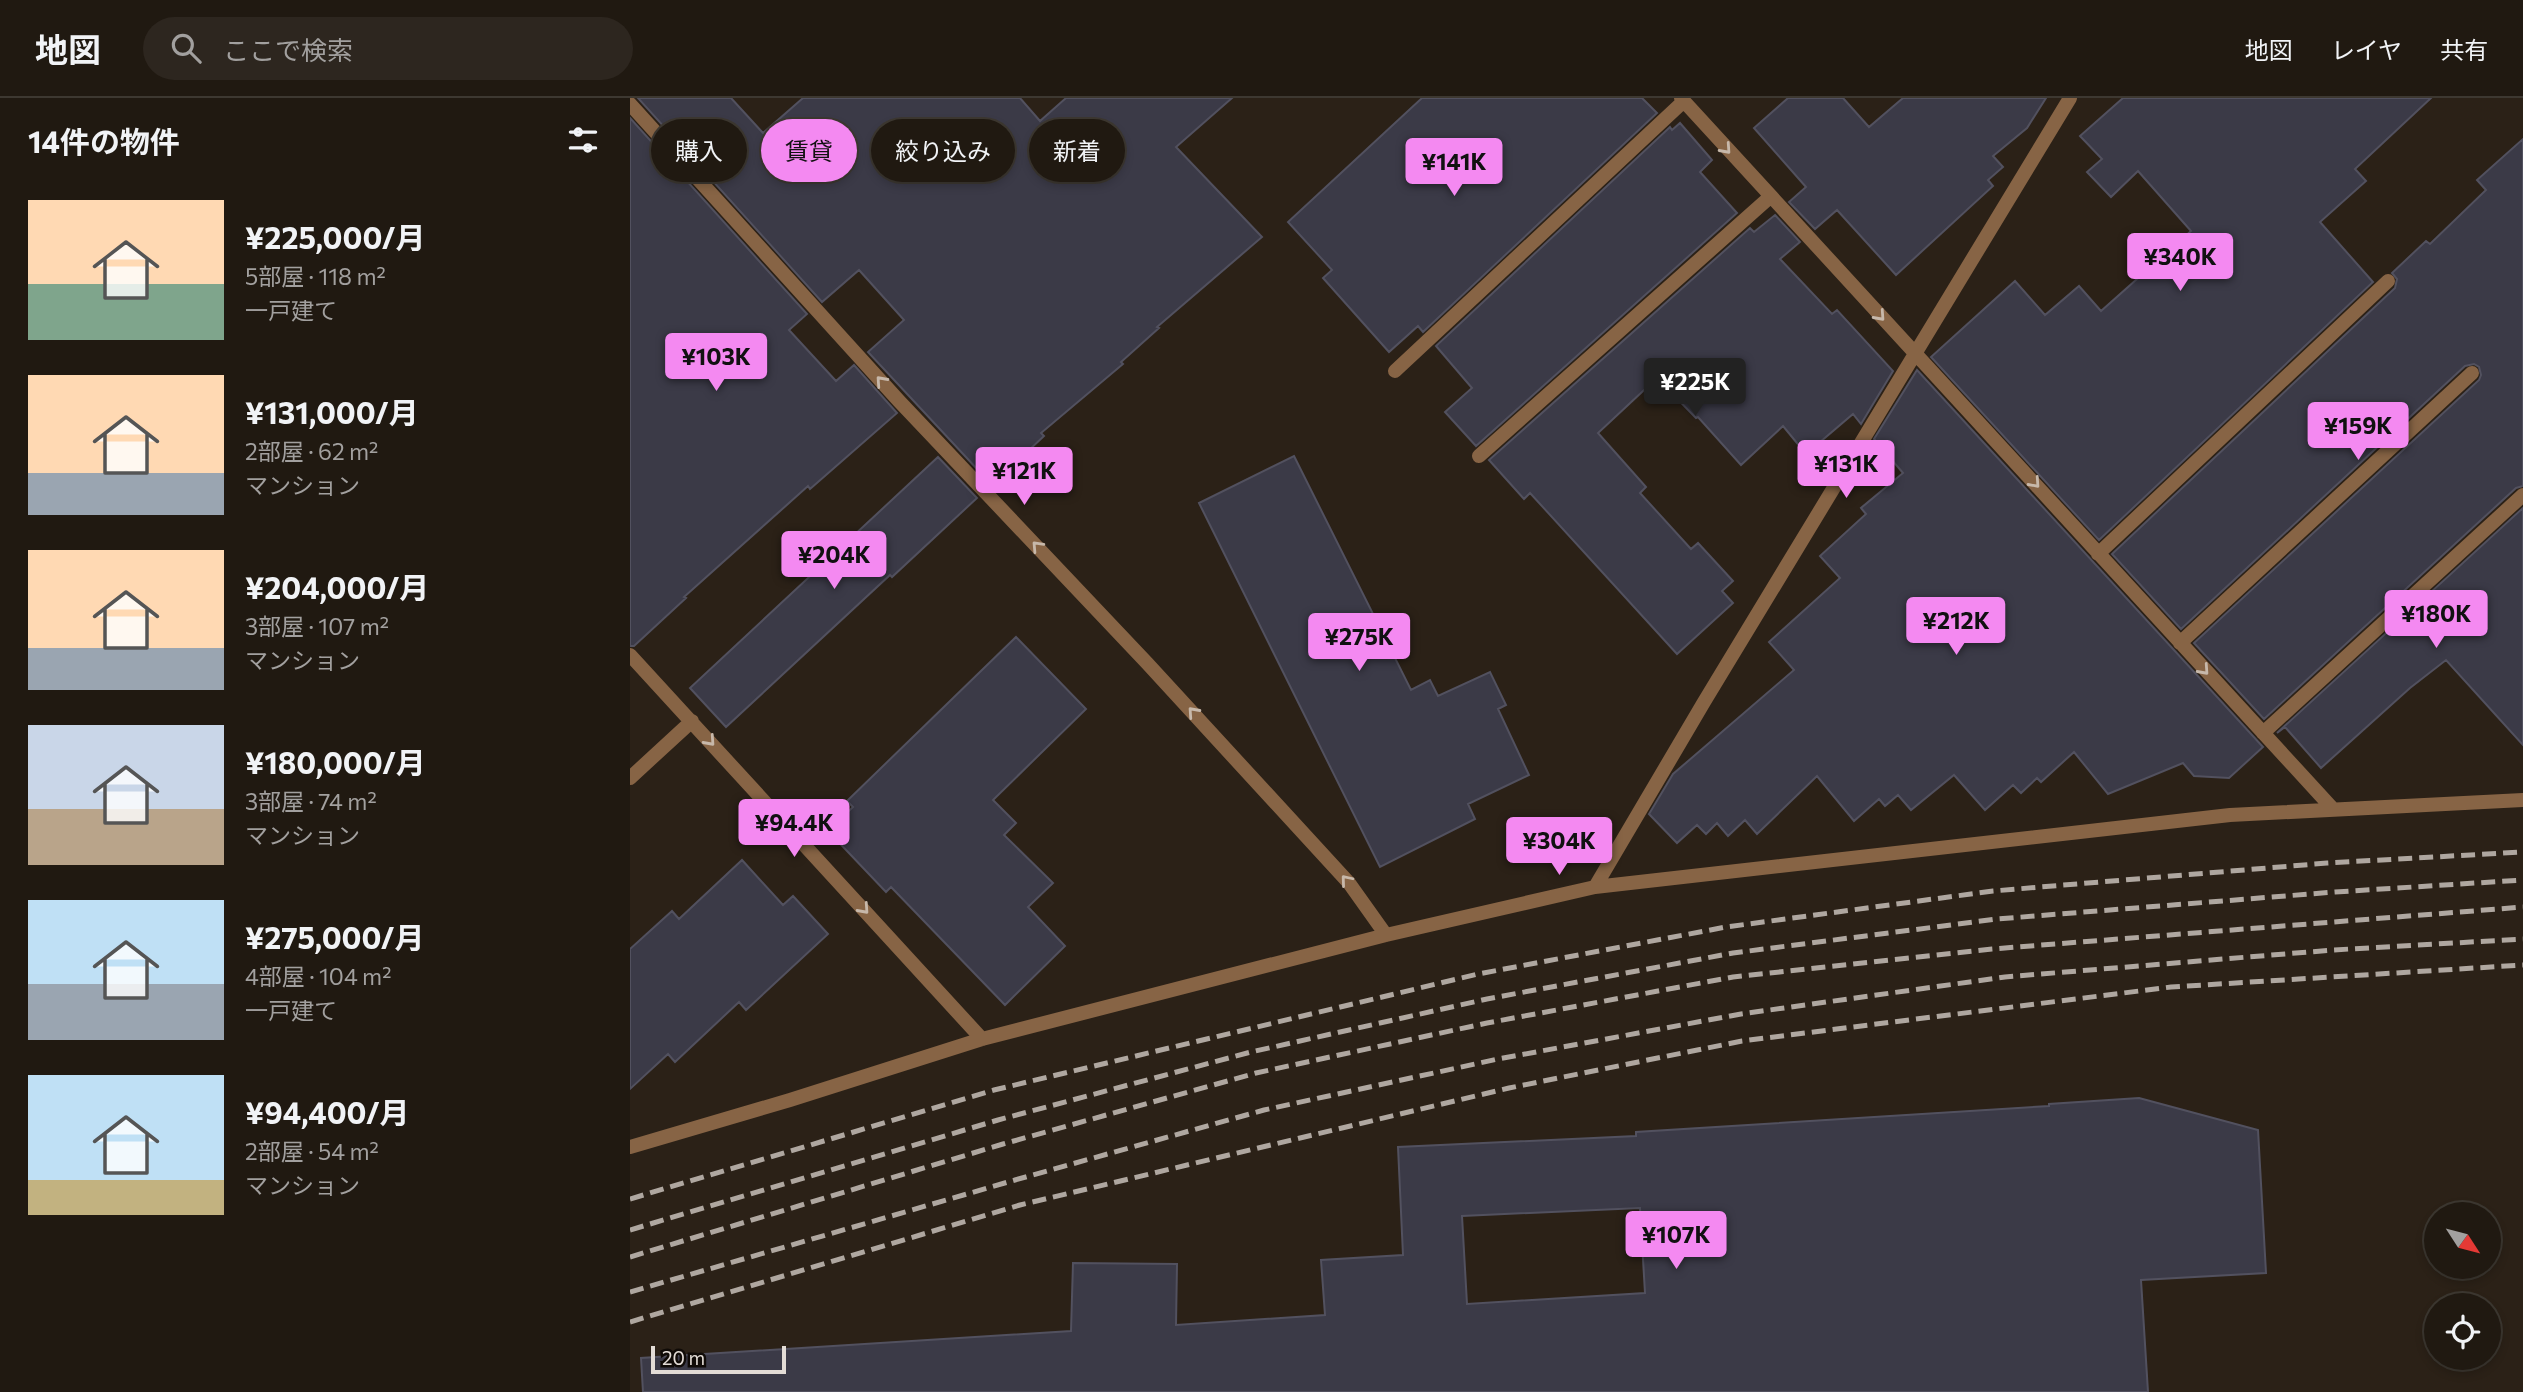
<!DOCTYPE html>
<html lang="ja">
<head>
<meta charset="utf-8">
<style>
	:root { --surface:#201911; --page:#2d261f; --text:#f1f3f6; --muted:#a2a09f; --line:#3d3831; --accent:#f489f1 }
	body { margin:0; font-family:Commissioner,"Noto Sans JP",sans-serif; background:var(--page); color:var(--text); height:100vh; display:flex; flex-direction:column; font-size:26px; white-space:nowrap }
	* { box-sizing:border-box; margin:0 }
	p { font-size:23px; color:var(--muted) }
	.icon { flex:none; width:38px; height:38px; fill:none; stroke:currentColor; stroke-width:2; stroke-linecap:round; stroke-linejoin:round }
	.map { position:relative; flex:1; overflow:hidden }
	.panel { display:flex; flex-direction:column; background:var(--surface); width:630px }
	.panel>* { flex:none }
	.banner { position:absolute; left:21px; top:21px; width:665px; height:63px; display:flex; gap:14px }
	.needle { width:46px; rotate:126deg }
	.fabs { position:absolute; left:1794px; top:1104px; display:grid; gap:14px }
	.fabs a { display:grid; place-items:center; width:77px; height:77px; border-radius:50%; background:var(--surface); box-shadow:0 4px 10px #0003,0 0 0 2px var(--line); font-size:35px }
	.scale { position:absolute; left:21px; bottom:18px; width:135px; box-sizing:border-box; padding-left:7px; border:4px solid #e3dcd6; border-top:0; font-size:19px; line-height:24px; white-space:nowrap; color:#e3dcd6; -webkit-text-stroke:5px #100b07; paint-order:stroke }
	.price { position:absolute; translate:-50% -60px; padding:0 16px; border-radius:7px; background:var(--accent); color:#111; font-size:23px; line-height:46px; filter:drop-shadow(0 2px 4px #0008) }
	.price::after { content:''; position:absolute; left:50%; top:42px; width:21px; height:16px; margin-left:-10px; background:inherit; clip-path:polygon(0 0,100% 0,50% 100%) }
	.price.on { background:#222; color:#fff }
	ul { padding:0; list-style:none }
	li { display:flex; align-items:center; gap:21px; height:175px; padding:0 28px }
	li span { display:grid; place-items:center; flex:none; width:196px; height:140px; border-radius:0px; color:#555 }
	li>.icon { margin-inline-start:auto }
	span .icon { width:84px; height:84px; fill:#fffc; stroke-width:1 }
	li b { font-size:30px }
	h2 { display:flex; justify-content:space-between; align-items:center; height:84px; padding:0 28px; font-size:30px }
	.chip { padding:0 24px; border-radius:32px; background:var(--surface); box-shadow:0 4px 10px #0003,0 0 0 2px var(--line); font-size:24px; line-height:63px }
	.chip.on { background:var(--accent); color:#111 }
	header { display:flex; align-items:center; gap:42px; box-sizing:border-box; height:98px; padding:0 35px; background:var(--surface); border-bottom:2px solid var(--line) }
	header strong { font-size:33px }
	nav { display:flex; gap:38px; margin-inline-start:auto; font-size:24px }
	.search { width:490px; height:63px; background:var(--page); display:flex; align-items:center; gap:18px; box-sizing:border-box; padding:0 24px; border-radius:38px; color:var(--muted); font-size:26px }
	main { display:flex; flex:1; min-height:0 }
	.map>svg:first-child { display:block }
	.building { fill:#3b3a47; stroke:#52515f; stroke-width:2; fill-rule:evenodd }
	.lines { fill:none; stroke-linecap:round; stroke-linejoin:round }
	.street { stroke:#876445; stroke-width:14 }
	.rail { stroke:#afa7a0; stroke-width:5; stroke-dasharray:14 7; stroke-linecap:butt }
	.oneway { stroke:#c7b8aa }
</style>
</head>
<body>
<header>
<strong>地図</strong>
<div class="search"><svg class="icon" aria-label="search" viewBox="0 0 24 24"><circle cx="10" cy="10" r="6"/><path d="M15 15l6 6"/></svg>ここで検索</div>
<nav><a>地図</a><a>レイヤ</a><a>共有</a></nav>
</header>
<main>
<section class="panel">
<h2>14件の物件<svg class="icon" aria-label="filters" viewBox="0 0 24 24"><path d="M4 7h16M4 17h16"/><circle cx="9" cy="7" r="2"/><circle cx="15" cy="17" r="2"/></svg></h2>
<ul>
<li><span style="background:linear-gradient(#ffd9b3 60%,#7fa58c 0)"><svg class="icon" aria-label="home" viewBox="0 0 24 24"><path d="M3 11l9-7 9 7M6 9v11h12V9"/></svg></span><div><b>¥225,000/月</b><p>5部屋 · 118 m²</p><p>一戸建て</p></div></li>
<li><span style="background:linear-gradient(#ffd9b3 70%,#9aa5b1 0)"><svg class="icon" aria-label="home" viewBox="0 0 24 24"><path d="M3 11l9-7 9 7M6 9v11h12V9"/></svg></span><div><b>¥131,000/月</b><p>2部屋 · 62 m²</p><p>マンション</p></div></li>
<li><span style="background:linear-gradient(#ffd9b3 70%,#9aa5b1 0)"><svg class="icon" aria-label="home" viewBox="0 0 24 24"><path d="M3 11l9-7 9 7M6 9v11h12V9"/></svg></span><div><b>¥204,000/月</b><p>3部屋 · 107 m²</p><p>マンション</p></div></li>
<li><span style="background:linear-gradient(#c9d6e8 60%,#b9a48a 0)"><svg class="icon" aria-label="home" viewBox="0 0 24 24"><path d="M3 11l9-7 9 7M6 9v11h12V9"/></svg></span><div><b>¥180,000/月</b><p>3部屋 · 74 m²</p><p>マンション</p></div></li>
<li><span style="background:linear-gradient(#bfe0f5 60%,#9aa5b1 0)"><svg class="icon" aria-label="home" viewBox="0 0 24 24"><path d="M3 11l9-7 9 7M6 9v11h12V9"/></svg></span><div><b>¥275,000/月</b><p>4部屋 · 104 m²</p><p>一戸建て</p></div></li>
<li><span style="background:linear-gradient(#bfe0f5 75%,#c2b280 0)"><svg class="icon" aria-label="home" viewBox="0 0 24 24"><path d="M3 11l9-7 9 7M6 9v11h12V9"/></svg></span><div><b>¥94,400/月</b><p>2部屋 · 54 m²</p><p>マンション</p></div></li>
</ul>
</section>
<div class="map">
<svg width="1893" height="1294" viewBox="0 0 1893 1294">
	<rect width="100%" height="100%" fill="#2b2117"/>
	<path class="building" d="M8,0h93l32,35 40,-35h217l20,23 26,-23h166l-56,49 86,90 -105,90 2,1 -38,34 2,2 -82,69 3,3 -52,49 -124,-133 36,-32 -45,-50 -37,32z
		M792,0h220l15,15 -234,219 -5,-6 -29,26 -66,-74 9,-8 -44,-48z
		M1158,0h55l26,29 34,-29h143l-19,30 -34,28 10,11 -15,13 5,6 -97,89 -59,-65 -22,19 -26,-27 17,-15 -52,-59z
		M1493,0h308l-76,71 11,12 -46,41 53,60 -274,258 -168,-183 84,-76 30,34 34,-29 22,25 90,-80 -53,-60 -27,26 -24,-25 15,-13 -22,-23z
		M0,20l177,196 -18,16 47,51 18,-16 43,48 -87,76 -2,-3 -124,111 2,1 -52,48h-4z
		M1050,25l32,37 -12,12 37,41 -261,233 -31,-34 27,-24 -36,-42 234,-219 2,3z
		M1893,41v347l-7,2 -252,231 -70,-76 285,-263 2,-5 -2,-8 -5,-3 -9,2 -284,263 -69,-75 283,-266 2,-9 -5,-6 34,-32 4,3 56,-54 -9,-10z
		M1145,117l25,27 -20,17 52,55 5,-4 56,61 -32,53 -8,-10 -47,40 -23,-28 -42,39 -43,-48 -2,1 -39,-40 -59,55 48,54 -6,6 51,56 7,-6 35,38 -11,10 11,12 -56,51 -147,-161 -6,6 -35,-39 261,-232 4,4z
		M1287,272l346,377 -34,31 -35,-2 -11,-13 -75,31 -34,-42 -33,30 -4,-4 -16,15 -8,-8 -28,25 -31,-35 -43,35 -13,-15 -13,11 -6,-7 -25,22 -37,-45 -60,58 -12,-14 -17,16 -11,-13 -11,11 -9,-9 -20,18 -28,-29 24,-40 121,-104 -25,-28 71,-64 -20,-22 46,-42 -5,-6 42,-35 -29,-34z
		M664,358l117,234 19,-10 8,16 52,-24 16,33 -8,4 31,66 -61,29 7,15 -95,48 -181,-364z
		M308,359l39,41 -85,79 -2,-2 -164,152 -36,-39z
		M1893,410v237l-77,-85 -36,28 -89,80 -36,-41 -8,6z
		M386,539l70,72 -93,91 23,23 -12,12 49,48 -25,24 37,39 -60,59 -114,-118 -5,5 -58,-61 25,-24 -6,-6z
		M112,762l41,45 10,-9 35,38 -82,76 -7,-8 -64,60 -7,-8 -38,35v-140l42,-38 7,8z
		M1509,1000l119,32 8,143 -125,7 7,112h-1505l-2,-34 430,-27 2,-68 104,1 -1,61 149,-10 -4,-55 82,-5 -5,-108 238,-11v-4l413,-26v-2zM1010,1110l5,85 -178,11 -5,-88z"/>
	<g class="lines">
		<path class="street" d="M1051,0l652,711
			M0,6l269,297 248,262 202,220 37,52
			M765,273l289,-270
			M849,358l291,-259
			M1468,456l290,-273
			M1550,545l292,-270
			M0,557l352,384
			M1633,635l260,-238
			M0,680l62,-57
			M965,789l109,-185 366,-604
			M0,1049l160,-47 192,-61 404,-104 209,-48 635,-72 293,-15"/>
		<path class="rail" d="M0,1101l364,-109 484,-116 248,-47 267,-36 334,-28 196,-11
			M0,1132l368,-110 253,-68 236,-53 246,-46 264,-34 338,-27 188,-12
			M0,1159l373,-113 253,-71 231,-50 246,-46 259,-28 531,-42
			M0,1194l385,-112 249,-70 234,-51 243,-45 264,-37 328,-27 190,-11
			M0,1224l390,-117 489,-117 233,-47 429,-54 352,-22"/>
	</g>
	<defs><path id="oneway-chevron" d="M-2-3.5L2.5 0L-2 3.5" fill="none" stroke-width="1.6" stroke-linecap="round" stroke-linejoin="round" transform="scale(1.75)"/></defs>
	<g class="oneway">
		<use href="#oneway-chevron" transform="translate(1096 51) rotate(48)"/>
		<use href="#oneway-chevron" transform="translate(1250 218) rotate(48)"/>
		<use href="#oneway-chevron" transform="translate(251 283) rotate(-132)"/>
		<use href="#oneway-chevron" transform="translate(1405 385) rotate(48)"/>
		<use href="#oneway-chevron" transform="translate(407 448) rotate(-133)"/>
		<use href="#oneway-chevron" transform="translate(1574 572) rotate(48)"/>
		<use href="#oneway-chevron" transform="translate(563 614) rotate(-132)"/>
		<use href="#oneway-chevron" transform="translate(80 643) rotate(48)"/>
		<use href="#oneway-chevron" transform="translate(716 782) rotate(-130)"/>
		<use href="#oneway-chevron" transform="translate(234 811) rotate(48)"/>
	</g>
</svg>
<div class="fabs">
<a><svg class="needle" viewBox="-14 -14 28 28"><path d="M0-13l5 13h-10z" fill="#e53935"/><path d="M0 13l5-13h-10z" fill="#a2a09f"/></svg></a>
<a><svg class="icon" aria-label="locate" viewBox="0 0 24 24"><circle cx="12" cy="12" r="6"/><path d="M12 2v4M12 18v4M2 12h4M18 12h4"/></svg></a>
</div>
<div class="scale">20 m</div>
<b class="price" style="left:824px;top:100px">¥141K</b>
<b class="price" style="left:1550px;top:195px">¥340K</b>
<b class="price" style="left:86px;top:295px">¥103K</b>
<b class="price on" style="left:1065px;top:320px">¥225K</b>
<b class="price" style="left:1728px;top:364px">¥159K</b>
<b class="price" style="left:1216px;top:402px">¥131K</b>
<b class="price" style="left:394px;top:409px">¥121K</b>
<b class="price" style="left:204px;top:493px">¥204K</b>
<b class="price" style="left:1806px;top:552px">¥180K</b>
<b class="price" style="left:1326px;top:559px">¥212K</b>
<b class="price" style="left:729px;top:575px">¥275K</b>
<b class="price" style="left:164px;top:761px">¥94.4K</b>
<b class="price" style="left:929px;top:779px">¥304K</b>
<b class="price" style="left:1046px;top:1173px">¥107K</b>
<div class="banner">
<a class="chip">購入</a>
<a class="chip on">賃貸</a>
<a class="chip">絞り込み</a>
<a class="chip">新着</a>
</div>
</div>
</main>
</body>
</html>
